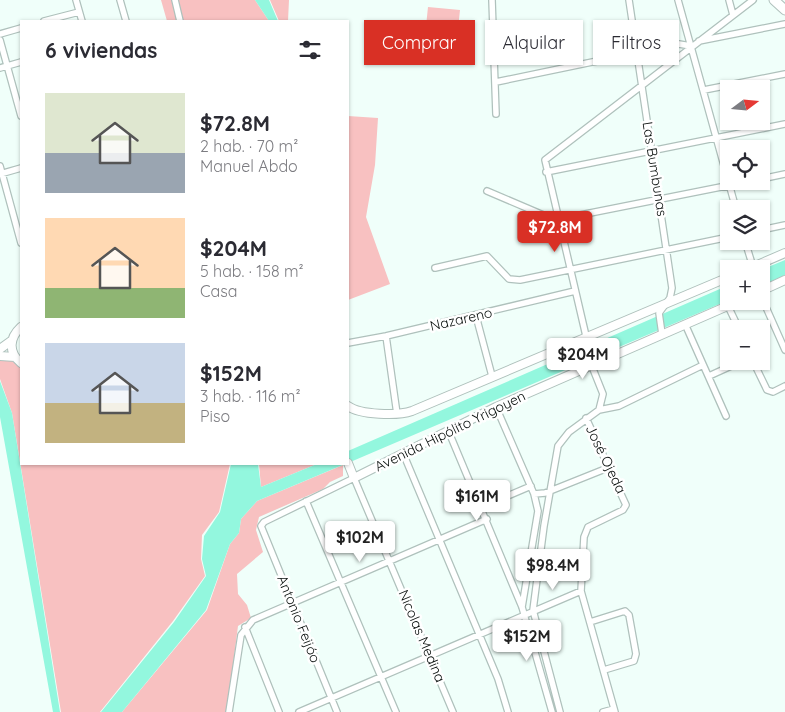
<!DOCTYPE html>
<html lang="es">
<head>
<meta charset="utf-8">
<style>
	:root { --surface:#fff; --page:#f7f7f7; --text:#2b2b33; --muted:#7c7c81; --accent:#d93025 }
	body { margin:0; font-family:Quicksand,sans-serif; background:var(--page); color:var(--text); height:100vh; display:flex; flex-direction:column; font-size:19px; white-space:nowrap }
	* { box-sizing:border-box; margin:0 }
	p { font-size:16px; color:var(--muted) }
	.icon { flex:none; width:28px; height:28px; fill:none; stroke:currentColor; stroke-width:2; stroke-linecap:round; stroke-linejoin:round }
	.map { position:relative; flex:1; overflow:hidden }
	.drawer { position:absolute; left:20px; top:20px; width:329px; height:445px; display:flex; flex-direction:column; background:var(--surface); border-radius:0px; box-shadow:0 1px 4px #0004 }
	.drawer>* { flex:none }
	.top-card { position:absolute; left:364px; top:20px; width:346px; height:45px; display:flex; gap:10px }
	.needle { width:32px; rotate:74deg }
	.tools { position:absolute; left:720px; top:80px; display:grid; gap:10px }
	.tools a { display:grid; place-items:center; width:50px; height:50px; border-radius:0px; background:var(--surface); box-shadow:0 1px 4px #0004; font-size:25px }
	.price { position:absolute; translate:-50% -42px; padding:0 11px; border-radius:5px; background:#fff; color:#222; font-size:16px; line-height:32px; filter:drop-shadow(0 1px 2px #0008) }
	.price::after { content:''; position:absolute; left:50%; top:30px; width:15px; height:11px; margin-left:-8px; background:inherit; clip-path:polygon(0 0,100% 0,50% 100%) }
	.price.selected { background:var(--accent); color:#fff }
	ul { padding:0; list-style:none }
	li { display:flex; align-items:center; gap:15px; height:125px; padding:0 25px }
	li span { display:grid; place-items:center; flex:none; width:140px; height:100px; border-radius:0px; color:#555 }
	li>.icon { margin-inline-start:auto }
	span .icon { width:60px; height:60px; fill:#fffc; stroke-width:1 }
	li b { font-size:21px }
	h2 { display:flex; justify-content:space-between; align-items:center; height:60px; padding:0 25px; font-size:21px }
	.tag { padding:0 18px; border-radius:0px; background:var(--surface); box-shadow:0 1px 4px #0004; font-size:18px; line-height:45px }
	.tag.selected { background:var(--accent); color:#fff }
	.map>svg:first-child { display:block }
	.green { fill:#f8c1c1 }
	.water { fill:#93f7de }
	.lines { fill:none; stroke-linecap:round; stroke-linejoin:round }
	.minor-casing { stroke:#afc1bc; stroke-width:8 }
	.major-casing { stroke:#afc1bc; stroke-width:10 }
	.highway-casing { stroke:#afc1bc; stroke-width:11 }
	.minor { stroke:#fff; stroke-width:5.5 }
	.major { stroke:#fff; stroke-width:8 }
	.highway { stroke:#fff; stroke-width:9 }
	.labels { text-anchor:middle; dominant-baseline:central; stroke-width:5; stroke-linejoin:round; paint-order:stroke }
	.street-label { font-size:14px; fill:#070d0b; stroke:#fff }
</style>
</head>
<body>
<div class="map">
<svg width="785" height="712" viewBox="0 0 785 712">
	<rect width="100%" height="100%" fill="#f0fffa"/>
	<path class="green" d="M161,0h94l14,21h-102z
		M270,0h19l-1,21h-9z
		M428,7l32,3 -2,19 -32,-3z
		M348,116l30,2 -3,47 -9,52 24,67 -42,16z
		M0,360l12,1 9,6v97h209l-11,48 -17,23 -1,24 4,17 -32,45 -73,91h-39l-49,-299 -12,-34z
		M259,464h58l-56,23z
		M343,465v11l-13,6 -7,7 -64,28 -3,13 7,22 -26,22 1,20 9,11 4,13 -13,8 -11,86h-105l85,-102 23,-66 9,-11 2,-14 16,-18z"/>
	<path class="water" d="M255,0h14l9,21h-9z
		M785,260v15l-24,11v-16z
		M729,285v15l-381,163v-12z
		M0,381l12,32 48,299h-7l-53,-295z
		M231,464h27l3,23 56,-23h28l-88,37 -16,18 -2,14 -9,11 -24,66 -84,102h-21l73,-90 32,-46 -4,-17 2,-23 16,-24z"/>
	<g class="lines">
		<g class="minor-casing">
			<path id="minor" d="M76,0l6,21
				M120,0l6,21
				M175,0l5,21
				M492,0l4,114
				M629,0l43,288 -2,10 -11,15 3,21
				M678,0l58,209
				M729,0l4,15
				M44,21l35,-9
				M0,34l21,-6
				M0,40l21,76
				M699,41l86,-17
				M0,68l21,-6
				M496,82l183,-38 12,2
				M704,90l81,-16
				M0,166l21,77
				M546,172l239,-48
				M0,174l21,-6
				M761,179l24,-5
				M487,191l68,29 196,-39
				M761,230l24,-5
				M745,241l8,26
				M435,268l52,-12 22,23 11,1 209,-43
				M761,296l24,54
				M728,306l11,23
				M476,316l16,60
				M685,324l41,92
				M386,336l11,78
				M586,336l-41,-176 208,-160
				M348,343l38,-7 189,-45
				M753,361l14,29 6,2 12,-6
				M591,364l12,30 -4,16
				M709,376l33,-15
				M496,407l38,87 4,17 -16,96
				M586,418l40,87 -3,5 -35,17 -4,10 -3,54 34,121
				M448,430l74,177 30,105
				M403,453l95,226 10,33
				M534,494l11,-1 65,-26
				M306,501l90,211
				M482,507l49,-21
				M590,622l35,-11 4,4 7,39 -2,7 -30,9
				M245,627l34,85
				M229,712l12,-77 12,-15 234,-101
				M299,712l282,-121
				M337,712l-76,-186 3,-4 90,-44 99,234
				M560,712l-27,-102 11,-84 14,-80 11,-14 30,-22 20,-4 84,-41
				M603,712l11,-3"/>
		</g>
		<g class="major-casing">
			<path id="major" d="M748,269l37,-16
				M761,291l24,-11
				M21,327c-12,11 -13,25 0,36
				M0,349l11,-8
				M0,356l15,1
				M348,406c12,9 50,10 64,5l317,-134
				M348,463l6,15 142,-71 243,-106"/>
		</g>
		<g class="highway-casing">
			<path id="highway" d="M774,0l11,10"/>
		</g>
		<use href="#minor" class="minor"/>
		<use href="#major" class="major"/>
		<use href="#highway" class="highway"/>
	</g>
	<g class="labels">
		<g class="street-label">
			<text transform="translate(655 169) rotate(81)">Las Bumbunas</text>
			<text transform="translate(461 319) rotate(-13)">Nazareno</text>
			<text transform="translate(450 431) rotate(-26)">Avenida Hipólito Yrigoyen</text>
			<text transform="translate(606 459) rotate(64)">José Ojeda</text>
			<text transform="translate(299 619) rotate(68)">Antonio Feijóo</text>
			<text transform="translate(422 636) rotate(67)">Nicolas Medina</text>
		</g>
	</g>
</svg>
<div class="tools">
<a><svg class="needle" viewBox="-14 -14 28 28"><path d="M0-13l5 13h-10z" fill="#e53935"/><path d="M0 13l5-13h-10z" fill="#7c7c81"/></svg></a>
<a><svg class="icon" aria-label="locate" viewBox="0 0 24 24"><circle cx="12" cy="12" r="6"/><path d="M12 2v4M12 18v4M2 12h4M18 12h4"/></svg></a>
<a><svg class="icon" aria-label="layers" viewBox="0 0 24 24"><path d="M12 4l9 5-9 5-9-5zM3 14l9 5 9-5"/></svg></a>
<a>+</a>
<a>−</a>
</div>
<b class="price selected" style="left:555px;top:253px">$72.8M</b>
<b class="price" style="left:583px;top:380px">$204M</b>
<b class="price" style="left:477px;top:522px">$161M</b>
<b class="price" style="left:360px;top:563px">$102M</b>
<b class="price" style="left:553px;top:591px">$98.4M</b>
<b class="price" style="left:527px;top:662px">$152M</b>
<div class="top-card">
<a class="tag selected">Comprar</a>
<a class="tag">Alquilar</a>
<a class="tag">Filtros</a>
</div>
<section class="drawer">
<h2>6 viviendas<svg class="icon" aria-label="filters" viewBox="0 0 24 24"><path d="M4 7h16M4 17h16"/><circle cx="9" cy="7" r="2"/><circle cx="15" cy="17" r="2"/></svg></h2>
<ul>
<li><span style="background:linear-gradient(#dfe7d0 60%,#9aa5b1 0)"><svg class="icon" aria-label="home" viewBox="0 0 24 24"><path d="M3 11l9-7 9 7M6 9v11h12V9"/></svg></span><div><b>$72.8M</b><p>2 hab. · 70 m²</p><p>Manuel Abdo</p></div></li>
<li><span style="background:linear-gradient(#ffd9b3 70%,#8fb573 0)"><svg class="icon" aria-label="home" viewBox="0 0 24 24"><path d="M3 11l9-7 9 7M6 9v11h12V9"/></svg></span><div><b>$204M</b><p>5 hab. · 158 m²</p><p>Casa</p></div></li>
<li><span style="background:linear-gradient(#c9d6e8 60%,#c2b280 0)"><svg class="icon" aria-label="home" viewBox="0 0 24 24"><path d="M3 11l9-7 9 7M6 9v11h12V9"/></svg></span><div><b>$152M</b><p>3 hab. · 116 m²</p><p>Piso</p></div></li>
</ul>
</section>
</div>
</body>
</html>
